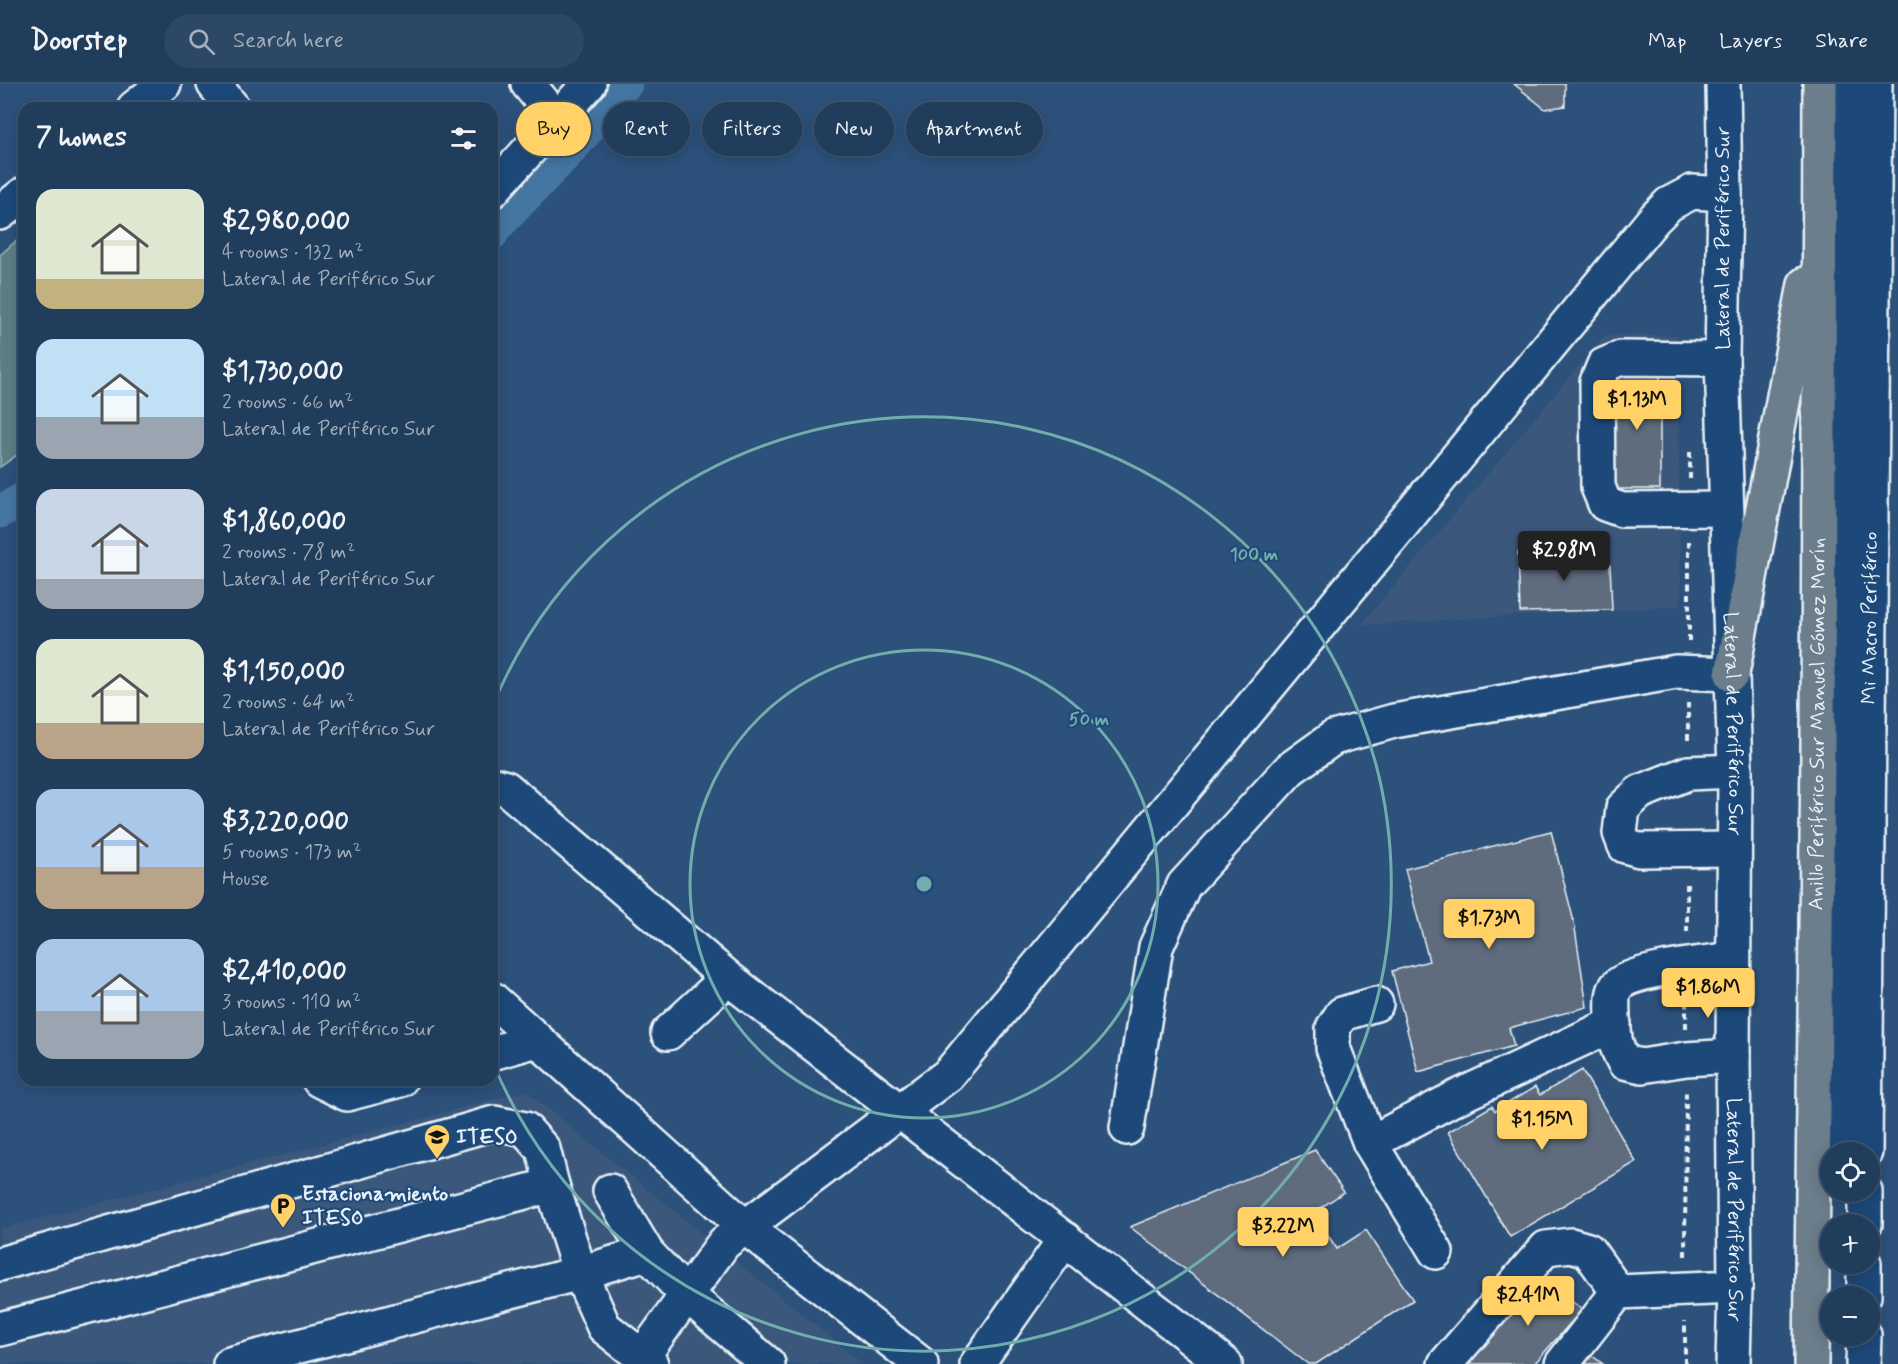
<!DOCTYPE html>
<html lang="en">
<head>
<meta charset="utf-8">
<style>
	:root { --surface:#213d5c; --page:#2d4865; --text:#f1f3f6; --muted:#a2aebb; --line:#3e5672; --accent:#ffd166 }
	body { margin:0; font-family:Mynerve,sans-serif; background:var(--page); color:var(--text); height:100vh; display:flex; flex-direction:column; font-size:22px; white-space:nowrap }
	* { box-sizing:border-box; margin:0 }
	p { font-size:20px; color:var(--muted) }
	.icon { flex:none; width:33px; height:33px; fill:none; stroke:currentColor; stroke-width:2; stroke-linecap:round; stroke-linejoin:round }
	.map { position:relative; flex:1; overflow:hidden }
	.panel { position:absolute; left:18px; top:18px; width:480px; height:984px; display:flex; flex-direction:column; background:var(--surface); border-radius:18px; box-shadow:0 3px 15px #0003,0 0 0 2px var(--line) }
	.panel>* { flex:none }
	.top-card { position:absolute; left:516px; top:18px; width:570px; height:54px; display:flex; gap:12px }
	.controls { position:absolute; left:1820px; top:1058px; display:grid; gap:12px }
	.controls a { display:grid; place-items:center; width:60px; height:60px; border-radius:50%; background:var(--surface); box-shadow:0 3px 15px #0003,0 0 0 2px var(--line); font-size:30px }
	.price { position:absolute; translate:-50% -51px; padding:0 14px; border-radius:6px; background:var(--accent); color:#111; font-size:20px; line-height:39px; filter:drop-shadow(0 2px 3px #0008) }
	.price::after { content:''; position:absolute; left:50%; top:36px; width:18px; height:14px; margin-left:-9px; background:inherit; clip-path:polygon(0 0,100% 0,50% 100%) }
	.price.current { background:#222; color:#fff }
	ul { padding:0; list-style:none }
	li { display:flex; align-items:center; gap:18px; height:150px; padding:0 18px }
	li span { display:grid; place-items:center; flex:none; width:168px; height:120px; border-radius:18px; color:#555 }
	li>.icon { margin-inline-start:auto }
	span .icon { width:72px; height:72px; fill:#fffc; stroke-width:1 }
	li b { font-size:26px }
	h2 { display:flex; justify-content:space-between; align-items:center; height:72px; padding:0 18px; font-size:26px }
	.tag { padding:0 21px; border-radius:27px; background:var(--surface); box-shadow:0 3px 15px #0003,0 0 0 2px var(--line); font-size:21px; line-height:54px }
	.tag.current { background:var(--accent); color:#111 }
	header { display:flex; align-items:center; gap:36px; box-sizing:border-box; height:84px; padding:0 30px; background:var(--surface); border-bottom:2px solid var(--line) }
	header strong { font-size:28px }
	nav { display:flex; gap:33px; margin-inline-start:auto; font-size:21px }
	.search { width:420px; height:54px; background:var(--page); display:flex; align-items:center; gap:15px; box-sizing:border-box; padding:0 21px; border-radius:33px; color:var(--muted); font-size:22px }
	.map>svg:first-child { display:block }
	.built { fill:#3b597c }
	.green { fill:#5b7e83; stroke:#a2b8be; stroke-width:1.5 }
	.lines { fill:none; stroke-linecap:round; stroke-linejoin:round }
	.canal { stroke:#4576a2; stroke-width:33 }
	.building { fill:#5e6c7e; stroke:#e8f1f8; stroke-width:1.5 }
	.minor-casing { stroke:#e8f1f8; stroke-width:38 }
	.highway-casing { stroke:#e8f1f8; stroke-width:38 }
	.path { stroke:#e8f1f8; stroke-width:4; stroke-dasharray:6 4.5; stroke-linecap:butt }
	.minor { stroke:#1f4a7a; stroke-width:33 }
	.highway { stroke:#6c7d8b; stroke-width:33 }
	.ring { fill:none; stroke:#71adac; stroke-width:3 }
	.labels { text-anchor:middle; dominant-baseline:central; stroke-width:4.5; stroke-linejoin:round; paint-order:stroke }
	.street-label { font-size:21px; fill:#e8f1f8; stroke:#1f4a7a }
	.poi-label { font-size:21px; font-weight:bold; fill:#e8f1f8; stroke:#1f4a7a; text-anchor:start }
	.centre { fill:#71adac; stroke:#1f4a7a; stroke-width:3 }
	.ring-label { font-size:18px; text-anchor:middle; font-weight:bold; fill:#71adac; stroke:#1f4a7a; stroke-width:4.5; stroke-linejoin:round; paint-order:stroke }
</style>
</head>
<body>
<header>
<strong>Doorstep</strong>
<div class="search"><svg class="icon" aria-label="search" viewBox="0 0 24 24"><circle cx="10" cy="10" r="6"/><path d="M15 15l6 6"/></svg>Search here</div>
<nav><a>Map</a><a>Layers</a><a>Share</a></nav>
</header>
<div class="map">
<svg width="1898" height="1280" viewBox="0 0 1898 1280">
	<rect width="100%" height="100%" fill="#2c517b"/>
	<filter id="ink" filterUnits="userSpaceOnUse"><feTurbulence type="fractalNoise" baseFrequency=".0167" numOctaves="2"/><feDisplacementMap in="SourceGraphic" scale="12" xChannelSelector="R" yChannelSelector="G"/><feConvolveMatrix kernelMatrix="1 2 1 2 8 2 1 2 1" color-interpolation-filters="sRGB"/></filter>
	<g filter="url(#ink)">
		<path class="built" d="M1605,251h72l4,271 -320,19z
			M526,1007l337,273h-863v-135z"/>
		<path class="green" d="M24,150v216l-24,17v-212z"/>
		<g class="lines">
			<path class="canal" d="M492,150l3,-6 79,-82 52,-62
				M0,428l24,-14"/>
		</g>
		<path class="building" d="M1514,0h51v22l-20,3z
			M1614,288h46v117h-47z
			M1594,466l16,15 2,45 -92,2 -2,-60z
			M1551,747l23,91 13,85 -78,21 5,18 -96,26 -26,-101 37,-10 -24,-92z
			M1582,986l54,92 -126,75 -62,-105 44,-26 3,5 40,-24 5,8z
			M1315,1066l29,42 -31,21 24,36 29,-19 47,70 -97,64h-8l-178,-137z
			M1541,1190l41,36 -48,54h-71z
			M1583,1265l20,15h-32z"/>
		<g class="lines">
			<g class="minor-casing">
				<g id="minor">
					<path d="M214,0l19,24"/>
					<path d="M528,0l28,34"/>
					<path id="s1" d="M1723,0l2,110 -3,165 13,412 -2,285 2,231 -2,77"/>
					<path d="M134,24l30,-24"/>
					<path d="M492,107l97,-107"/>
					<path d="M0,129l24,-19"/>
					<path d="M1722,275l-101,-1 -17,7 -7,17 1,105 7,17 17,6 103,-1"/>
					<path d="M492,700l14,4 222,190 497,386"/>
					<path d="M1734,765l-95,1 -14,-4 -5,-13 3,-25 17,-16 48,-19 47,-2"/>
					<path d="M492,915l254,229 175,136"/>
					<path d="M1376,920l-34,10 -9,14v20l37,95 66,109"/>
					<path d="M668,949l60,-55"/>
					<path d="M492,969l45,-13"/>
					<path d="M1733,972l-47,3 -44,7 -18,-4c-10,-19 -9,-23 -11,-44 0,-10 -2,-24 4,-32 13,-16 94,-24 116,-27"/>
					<path d="M319,996l28,14 53,-14"/>
					<path d="M1127,1044l29,-181 28,-62 106,-116 43,-31 61,-17 282,-49 56,2"/>
					<path d="M1842,1057l7,-1057"/>
					<path d="M1370,1059l83,-44 161,-75"/>
					<path id="s2" d="M1865,1068l10,-1068"/>
					<path d="M610,1107l37,62 40,42 81,69"/>
					<path d="M1865,1140v-33"/>
					<path d="M0,1180l494,-141 31,6 18,20 9,36"/>
					<path d="M1864,1212v-33"/>
					<path d="M0,1245l552,-144 28,88 24,54 47,37"/>
					<path d="M230,1280l350,-91 67,-20"/>
					<path d="M644,1280l-2,-7 82,-114 224,-168 706,-856 15,-15 23,-12 33,2"/>
					<path d="M977,1280l88,-125"/>
					<path d="M1445,1280l101,-116 25,-3 17,5 30,42"/>
					<path d="M1562,1280l56,-72 117,-5"/>
					<path d="M1863,1280l1,-29"/>
				</g>
			</g>
			<g class="highway-casing">
				<g id="highway">
					<path d="M1732,590l73,-390"/>
					<path id="s3" d="M1811,1280l7,-613 2,-667"/>
				</g>
			</g>
			<path class="path" d="M1690,395v-28
				M1689,557v-100
				M1688,656v-37
				M1687,848v-52
				M1686,944v-31
				M1685,1172l1,-166
				M1685,1280v-43"/>
			<use href="#minor" class="minor"/>
			<use href="#highway" class="highway"/>
		</g>
	</g>
	<g class="ring">
		<circle cx="924" cy="800" r="234"/>
		<path d="M493 621A467 467 0 1 1 493 979"/>
	</g>
	<defs>
		<g id="university-pin" transform="scale(1.35)"><path d="M0 17L-7.5 6A9.5 9.5 0 1 1 7.5 6Z" fill="#ffd166" stroke="#1f4a7a"/><path d="M0-5L7-2L0 1L-7-2ZM-4 1L0 2.5L4 1V4Q0 6-4 4Z" fill="#111"/></g>
		<g id="parking-pin" transform="scale(1.35)"><path d="M0 17L-7.5 6A9.5 9.5 0 1 1 7.5 6Z" fill="#ffd166" stroke="#1f4a7a"/><path d="M-3.5-5.5H1a3.5 3.5 0 0 1 0 7H-1V5.5H-3.5ZM-1-3.4V-.6H.8a1.4 1.4 0 0 0 0-2.8Z" fill="#111"/></g>
	</defs>
	<g fill-rule="evenodd">
		<use href="#university-pin" x="437" y="1053"/>
		<use href="#parking-pin" x="283" y="1122"/>
	</g>
	<g class="labels">
		<g class="street-label">
			<text transform="translate(1723 154) rotate(-90)">Lateral de Periférico Sur</text>
			<text stroke="none"><textPath href="#s2" startOffset="534">Mi Macro Periférico</textPath></text>
			<text stroke="none"><textPath href="#s1" startOffset="640">Lateral de Periférico Sur</textPath></text>
			<text stroke="none"><textPath href="#s3" startOffset="640">Anillo Periférico Sur Manuel Gómez Morín</textPath></text>
			<text stroke="none"><textPath href="#s1" startOffset="1126">Lateral de Periférico Sur</textPath></text>
		</g>
		<g class="poi-label">
			<text x="456" y="1053">ITESO</text>
			<text x="302" y="1110">Estacionamiento<tspan x="302" dy="24">ITESO</tspan></text>
		</g>
	</g>
	<circle cx="924" cy="800" r="9" class="centre"/>
	<g class="ring-label">
		<text x="1254" y="476">100 m</text>
		<text x="1089" y="641">50 m</text>
	</g>
</svg>
<div class="controls">
<a><svg class="icon" aria-label="locate" viewBox="0 0 24 24"><circle cx="12" cy="12" r="6"/><path d="M12 2v4M12 18v4M2 12h4M18 12h4"/></svg></a>
<a>+</a>
<a>−</a>
</div>
<b class="price" style="left:1637px;top:347px">$1.13M</b>
<b class="price current" style="left:1564px;top:498px">$2.98M</b>
<b class="price" style="left:1489px;top:866px">$1.73M</b>
<b class="price" style="left:1708px;top:935px">$1.86M</b>
<b class="price" style="left:1542px;top:1067px">$1.15M</b>
<b class="price" style="left:1283px;top:1174px">$3.22M</b>
<b class="price" style="left:1528px;top:1243px">$2.41M</b>
<div class="top-card">
<a class="tag current">Buy</a>
<a class="tag">Rent</a>
<a class="tag">Filters</a>
<a class="tag">New</a>
<a class="tag">Apartment</a>
</div>
<section class="panel">
<h2>7 homes<svg class="icon" aria-label="filters" viewBox="0 0 24 24"><path d="M4 7h16M4 17h16"/><circle cx="9" cy="7" r="2"/><circle cx="15" cy="17" r="2"/></svg></h2>
<ul>
<li><span style="background:linear-gradient(#dfe7d0 75%,#c2b280 0)"><svg class="icon" aria-label="home" viewBox="0 0 24 24"><path d="M3 11l9-7 9 7M6 9v11h12V9"/></svg></span><div><b>$2,980,000</b><p>4 rooms · 132 m²</p><p>Lateral de Periférico Sur</p></div></li>
<li><span style="background:linear-gradient(#bfe0f5 65%,#9aa5b1 0)"><svg class="icon" aria-label="home" viewBox="0 0 24 24"><path d="M3 11l9-7 9 7M6 9v11h12V9"/></svg></span><div><b>$1,730,000</b><p>2 rooms · 66 m²</p><p>Lateral de Periférico Sur</p></div></li>
<li><span style="background:linear-gradient(#c9d6e8 75%,#9aa5b1 0)"><svg class="icon" aria-label="home" viewBox="0 0 24 24"><path d="M3 11l9-7 9 7M6 9v11h12V9"/></svg></span><div><b>$1,860,000</b><p>2 rooms · 78 m²</p><p>Lateral de Periférico Sur</p></div></li>
<li><span style="background:linear-gradient(#dfe7d0 70%,#b9a48a 0)"><svg class="icon" aria-label="home" viewBox="0 0 24 24"><path d="M3 11l9-7 9 7M6 9v11h12V9"/></svg></span><div><b>$1,150,000</b><p>2 rooms · 64 m²</p><p>Lateral de Periférico Sur</p></div></li>
<li><span style="background:linear-gradient(#a9c7e8 65%,#b9a48a 0)"><svg class="icon" aria-label="home" viewBox="0 0 24 24"><path d="M3 11l9-7 9 7M6 9v11h12V9"/></svg></span><div><b>$3,220,000</b><p>5 rooms · 173 m²</p><p>House</p></div></li>
<li><span style="background:linear-gradient(#a9c7e8 60%,#9aa5b1 0)"><svg class="icon" aria-label="home" viewBox="0 0 24 24"><path d="M3 11l9-7 9 7M6 9v11h12V9"/></svg></span><div><b>$2,410,000</b><p>3 rooms · 110 m²</p><p>Lateral de Periférico Sur</p></div></li>
</ul>
</section>
</div>
</body>
</html>
